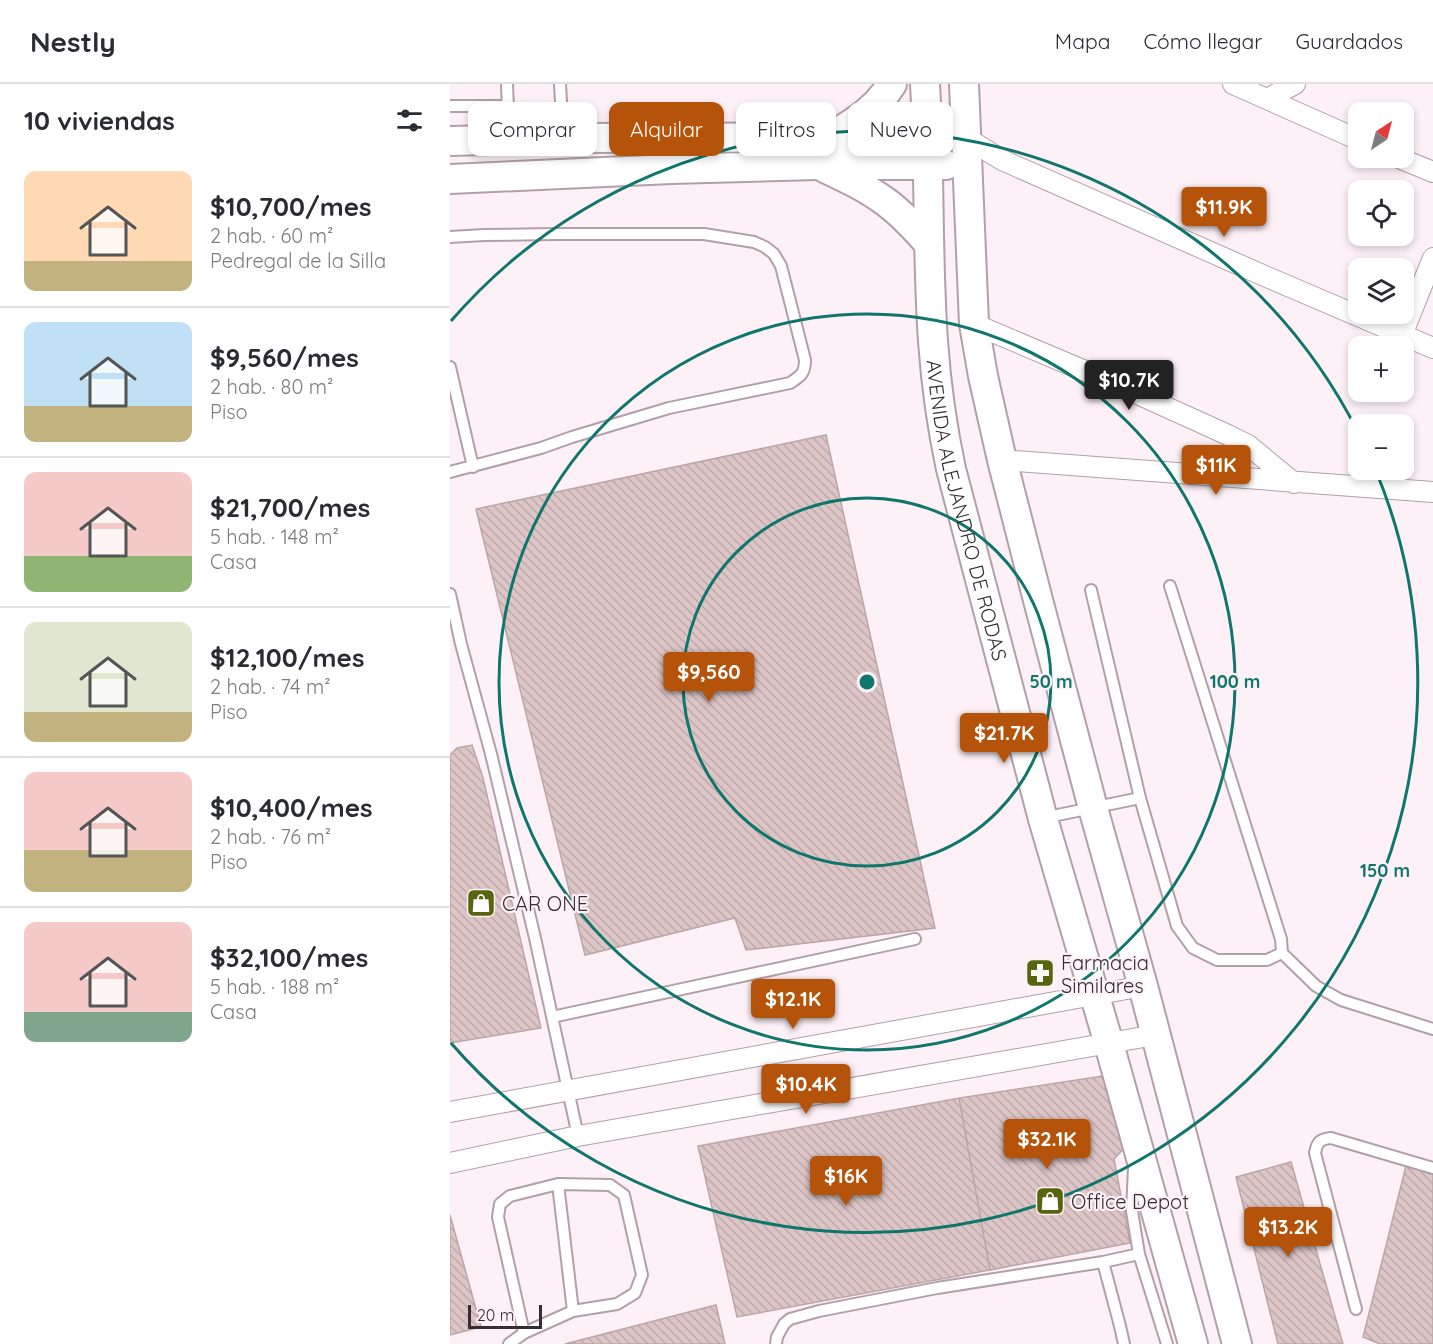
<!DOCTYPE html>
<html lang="es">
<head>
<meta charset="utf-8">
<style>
	:root { --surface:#fff; --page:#f7f7f7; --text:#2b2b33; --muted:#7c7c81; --line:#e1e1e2; --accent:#b45309 }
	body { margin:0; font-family:Quicksand,sans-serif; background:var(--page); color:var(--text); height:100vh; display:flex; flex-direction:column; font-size:22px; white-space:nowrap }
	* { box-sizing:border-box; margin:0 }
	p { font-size:20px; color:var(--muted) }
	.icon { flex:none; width:33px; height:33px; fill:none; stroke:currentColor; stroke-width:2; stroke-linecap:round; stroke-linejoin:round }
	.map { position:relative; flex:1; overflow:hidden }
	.sheet { display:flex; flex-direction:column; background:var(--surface); width:450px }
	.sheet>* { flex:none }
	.guide { position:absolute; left:18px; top:18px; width:570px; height:54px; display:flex; gap:12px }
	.needle { width:39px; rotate:36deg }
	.fabs { position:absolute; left:898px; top:18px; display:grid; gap:12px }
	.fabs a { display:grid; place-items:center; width:66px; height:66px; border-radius:12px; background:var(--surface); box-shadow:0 3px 9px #0003; font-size:30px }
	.scale { position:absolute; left:18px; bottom:15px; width:74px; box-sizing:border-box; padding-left:6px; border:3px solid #352d31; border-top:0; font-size:16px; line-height:21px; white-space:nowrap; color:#352d31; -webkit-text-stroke:4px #fdf0f6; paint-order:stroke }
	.price { position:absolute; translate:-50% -51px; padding:0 14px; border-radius:6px; background:var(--accent); color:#fff; font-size:20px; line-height:39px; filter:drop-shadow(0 2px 3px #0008) }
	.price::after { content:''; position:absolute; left:50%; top:36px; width:18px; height:14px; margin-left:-9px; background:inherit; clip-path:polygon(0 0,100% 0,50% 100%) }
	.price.selected { background:#222; color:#fff }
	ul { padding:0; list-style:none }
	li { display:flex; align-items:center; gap:18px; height:150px; padding:0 24px }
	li+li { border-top:2px solid var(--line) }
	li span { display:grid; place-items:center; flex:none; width:168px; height:120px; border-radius:12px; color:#555 }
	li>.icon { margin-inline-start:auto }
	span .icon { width:72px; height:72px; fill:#fffc; stroke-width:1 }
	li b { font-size:26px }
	h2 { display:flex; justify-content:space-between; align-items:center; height:72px; padding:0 24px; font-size:26px }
	.tag { padding:0 21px; border-radius:12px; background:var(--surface); box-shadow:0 3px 9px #0003; font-size:21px; line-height:54px }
	.tag.selected { background:var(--accent); color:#fff }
	header { display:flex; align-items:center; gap:36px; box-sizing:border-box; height:84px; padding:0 30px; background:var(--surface); border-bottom:2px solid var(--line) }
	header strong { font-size:28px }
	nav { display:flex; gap:33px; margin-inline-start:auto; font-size:21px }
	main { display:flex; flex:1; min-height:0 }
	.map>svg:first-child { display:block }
	.building { fill:url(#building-back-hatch); stroke:#bca5a7; stroke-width:1.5 }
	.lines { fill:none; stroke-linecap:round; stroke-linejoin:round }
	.lane-casing { stroke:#b39fa8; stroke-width:14 }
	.street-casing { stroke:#b39fa8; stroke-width:22 }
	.secondary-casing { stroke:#b39fa8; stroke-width:32 }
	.lane { stroke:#fff; stroke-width:10 }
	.street { stroke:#fff; stroke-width:20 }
	.secondary { stroke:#fff; stroke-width:28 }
	.ring { fill:none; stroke:#0f766e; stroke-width:3 }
	.labels { text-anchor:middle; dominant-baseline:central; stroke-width:4.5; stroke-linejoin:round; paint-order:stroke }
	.street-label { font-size:20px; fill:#352d31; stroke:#fdf0f6 }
	.poi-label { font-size:20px; fill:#352d31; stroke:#fdf0f6; text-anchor:start }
	.centre { fill:#0f766e; stroke:#fdf0f6; stroke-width:3 }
	.ring-label { font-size:18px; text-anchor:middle; font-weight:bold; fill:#0f766e; stroke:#fdf0f6; stroke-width:4.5; stroke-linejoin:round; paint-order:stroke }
</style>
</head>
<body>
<header>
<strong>Nestly</strong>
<nav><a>Mapa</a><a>Cómo llegar</a><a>Guardados</a></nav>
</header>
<main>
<section class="sheet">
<h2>10 viviendas<svg class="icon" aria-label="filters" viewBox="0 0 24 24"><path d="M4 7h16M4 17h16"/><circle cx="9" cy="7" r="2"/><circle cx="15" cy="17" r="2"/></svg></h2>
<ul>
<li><span style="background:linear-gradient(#ffd9b3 75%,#c2b280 0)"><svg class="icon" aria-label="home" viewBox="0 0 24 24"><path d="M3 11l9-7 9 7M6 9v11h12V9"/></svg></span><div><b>$10,700/mes</b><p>2 hab. · 60 m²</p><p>Pedregal de la Silla</p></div></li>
<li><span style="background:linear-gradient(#bfe0f5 70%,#c2b280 0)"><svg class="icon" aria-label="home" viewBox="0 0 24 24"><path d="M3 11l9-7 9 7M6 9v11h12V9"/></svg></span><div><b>$9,560/mes</b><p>2 hab. · 80 m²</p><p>Piso</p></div></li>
<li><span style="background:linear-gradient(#f6c9c9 70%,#8fb573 0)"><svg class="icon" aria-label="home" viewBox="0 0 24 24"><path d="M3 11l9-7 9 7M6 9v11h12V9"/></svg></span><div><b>$21,700/mes</b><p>5 hab. · 148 m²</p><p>Casa</p></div></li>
<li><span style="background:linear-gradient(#dfe7d0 75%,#c2b280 0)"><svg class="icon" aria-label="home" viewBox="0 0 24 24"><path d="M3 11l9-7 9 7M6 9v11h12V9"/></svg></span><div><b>$12,100/mes</b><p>2 hab. · 74 m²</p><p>Piso</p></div></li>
<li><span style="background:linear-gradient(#f6c9c9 65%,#c2b280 0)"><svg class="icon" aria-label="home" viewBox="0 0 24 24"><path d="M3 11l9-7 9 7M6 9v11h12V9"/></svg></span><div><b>$10,400/mes</b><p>2 hab. · 76 m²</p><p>Piso</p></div></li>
<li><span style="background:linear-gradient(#f6c9c9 75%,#7fa58c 0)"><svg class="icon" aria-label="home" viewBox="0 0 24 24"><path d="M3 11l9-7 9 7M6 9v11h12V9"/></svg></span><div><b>$32,100/mes</b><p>5 hab. · 188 m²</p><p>Casa</p></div></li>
</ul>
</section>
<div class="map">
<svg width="983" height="1260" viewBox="0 0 983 1260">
	<defs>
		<pattern id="building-back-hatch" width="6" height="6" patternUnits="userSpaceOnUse" patternTransform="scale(1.5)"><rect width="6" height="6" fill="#ddc5c6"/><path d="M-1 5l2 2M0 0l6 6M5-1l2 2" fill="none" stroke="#beaaab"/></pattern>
	</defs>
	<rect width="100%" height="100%" fill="#fdf0f6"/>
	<path class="building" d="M376,351l109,493 -189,22 -11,-32 -150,37 -109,-446z
		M22,661l11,33 58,250 -91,15v-288l7,-7z
		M659,991l17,71 -12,13 16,84 -140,27 -31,-172z
		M509,1014l31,172 -253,47 -39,-171z
		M841,1078l52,182h-65l-42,-167z
		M956,1082l27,7v171h-53l-17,-7z
		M0,1131l31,112 -31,8z
		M266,1221l9,39h-160z"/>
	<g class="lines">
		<g class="lane-casing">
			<path id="lane" d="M57,0l2,54
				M110,0l3,54
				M0,22h57
				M0,153l34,-2 71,-1h149l50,8 11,5 9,7 7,12 24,94c0,13 -4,16 -15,23l-121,25 -97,29 -31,11 -91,24
				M0,283l23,100
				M641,506l49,208 37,128 16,22 24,12h50l15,-7 -1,-14 -111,-353
				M0,510l11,50 30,110 44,184 43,198
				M593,734l97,-20
				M832,869l34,33 25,14 92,29
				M102,933l363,-78
				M684,1084l-2,43 7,43 28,90
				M108,1100l15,127
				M653,1178l36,-8
				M906,1225l-41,-156c2,-11 5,-14 16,-15l102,30
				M59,1260l15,-11 49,-22 44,-7 18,-11 7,-18 -18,-80 -14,-10 -52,-1 -48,12 -10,8 -2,13 26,116
				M326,1260l1,-7 7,-13 6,-5 29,-8 118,-23 166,-26 17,64 4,18"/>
		</g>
		<g class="street-casing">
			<path id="street" d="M783,0l126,56
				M817,15l28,-15
				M515,53l37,23 265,117 166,71
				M949,74l34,14
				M524,240l137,58 117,53 20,10 46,38
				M952,251l31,-77
				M552,376l431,32
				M0,1028l693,-126
				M0,1079l128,-27 577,-101"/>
		</g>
		<g class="secondary-casing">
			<g id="secondary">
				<path id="s1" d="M475,0c5,86 2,172 8,257 3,43 9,86 18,128l92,350 66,225 84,300"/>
				<path d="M514,0l10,240 9,52 19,84 36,140 55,208 50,178 94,358"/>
				<path d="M382,52c25,-15 44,-27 60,-52"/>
				<path d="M0,57l113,-3 383,-1"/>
				<path d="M375,84c21,10 42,20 61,34 16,12 30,27 43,42"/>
				<path d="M0,95l221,-10 146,-4h129"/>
			</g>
		</g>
		<use href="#lane" class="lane"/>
		<use href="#street" class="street"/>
		<use href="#secondary" class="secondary"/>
	</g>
	<g class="ring">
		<circle cx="417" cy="598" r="184"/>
		<circle cx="417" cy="598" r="368"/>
		<path d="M1 237A551 551 0 0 1 908 348M926 387A551 551 0 0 1 1 959"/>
	</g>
	<defs>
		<g id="shop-square" transform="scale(1.5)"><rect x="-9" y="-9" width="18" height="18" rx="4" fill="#57660e" stroke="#fdf0f6"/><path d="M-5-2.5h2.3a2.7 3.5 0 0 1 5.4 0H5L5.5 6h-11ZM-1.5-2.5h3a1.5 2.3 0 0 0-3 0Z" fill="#fff"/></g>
		<g id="pharmacy-square" transform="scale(1.5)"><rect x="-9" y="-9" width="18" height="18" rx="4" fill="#57660e" stroke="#fdf0f6"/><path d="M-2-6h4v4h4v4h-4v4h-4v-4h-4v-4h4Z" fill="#fff"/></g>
	</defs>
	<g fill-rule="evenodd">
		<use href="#shop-square" x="31" y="819"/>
		<use href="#pharmacy-square" x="590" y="889"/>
		<use href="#shop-square" x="600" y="1117"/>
	</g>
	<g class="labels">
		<g class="street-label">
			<text stroke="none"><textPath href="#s1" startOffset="430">AVENIDA ALEJANDRO DE RODAS</textPath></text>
		</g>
		<g class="poi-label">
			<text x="52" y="819">CAR ONE</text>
			<text x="611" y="878">Farmacia<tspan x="611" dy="23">Similares</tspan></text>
			<text x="621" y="1117">Office Depot</text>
		</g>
	</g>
	<circle cx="417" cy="598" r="9" class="centre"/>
	<g class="ring-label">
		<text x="601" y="604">50 m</text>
		<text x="785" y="604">100 m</text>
		<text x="935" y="793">150 m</text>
	</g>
</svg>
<div class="fabs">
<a><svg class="needle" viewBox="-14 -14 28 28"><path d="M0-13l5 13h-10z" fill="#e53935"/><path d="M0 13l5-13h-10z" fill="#7c7c81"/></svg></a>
<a><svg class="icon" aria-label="locate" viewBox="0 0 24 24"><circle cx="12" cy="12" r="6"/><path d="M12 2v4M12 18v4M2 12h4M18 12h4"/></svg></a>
<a><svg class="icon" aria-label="layers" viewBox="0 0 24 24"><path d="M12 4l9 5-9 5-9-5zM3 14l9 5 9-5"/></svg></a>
<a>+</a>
<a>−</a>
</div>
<div class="scale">20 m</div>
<b class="price" style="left:774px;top:154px">$11.9K</b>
<b class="price selected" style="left:679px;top:327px">$10.7K</b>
<b class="price" style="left:766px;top:412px">$11K</b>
<b class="price" style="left:259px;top:619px">$9,560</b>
<b class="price" style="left:554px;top:680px">$21.7K</b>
<b class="price" style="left:343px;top:946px">$12.1K</b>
<b class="price" style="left:356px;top:1031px">$10.4K</b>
<b class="price" style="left:597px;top:1086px">$32.1K</b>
<b class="price" style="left:396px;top:1123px">$16K</b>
<b class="price" style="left:838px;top:1174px">$13.2K</b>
<div class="guide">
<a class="tag">Comprar</a>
<a class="tag selected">Alquilar</a>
<a class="tag">Filtros</a>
<a class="tag">Nuevo</a>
</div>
</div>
</main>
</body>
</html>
